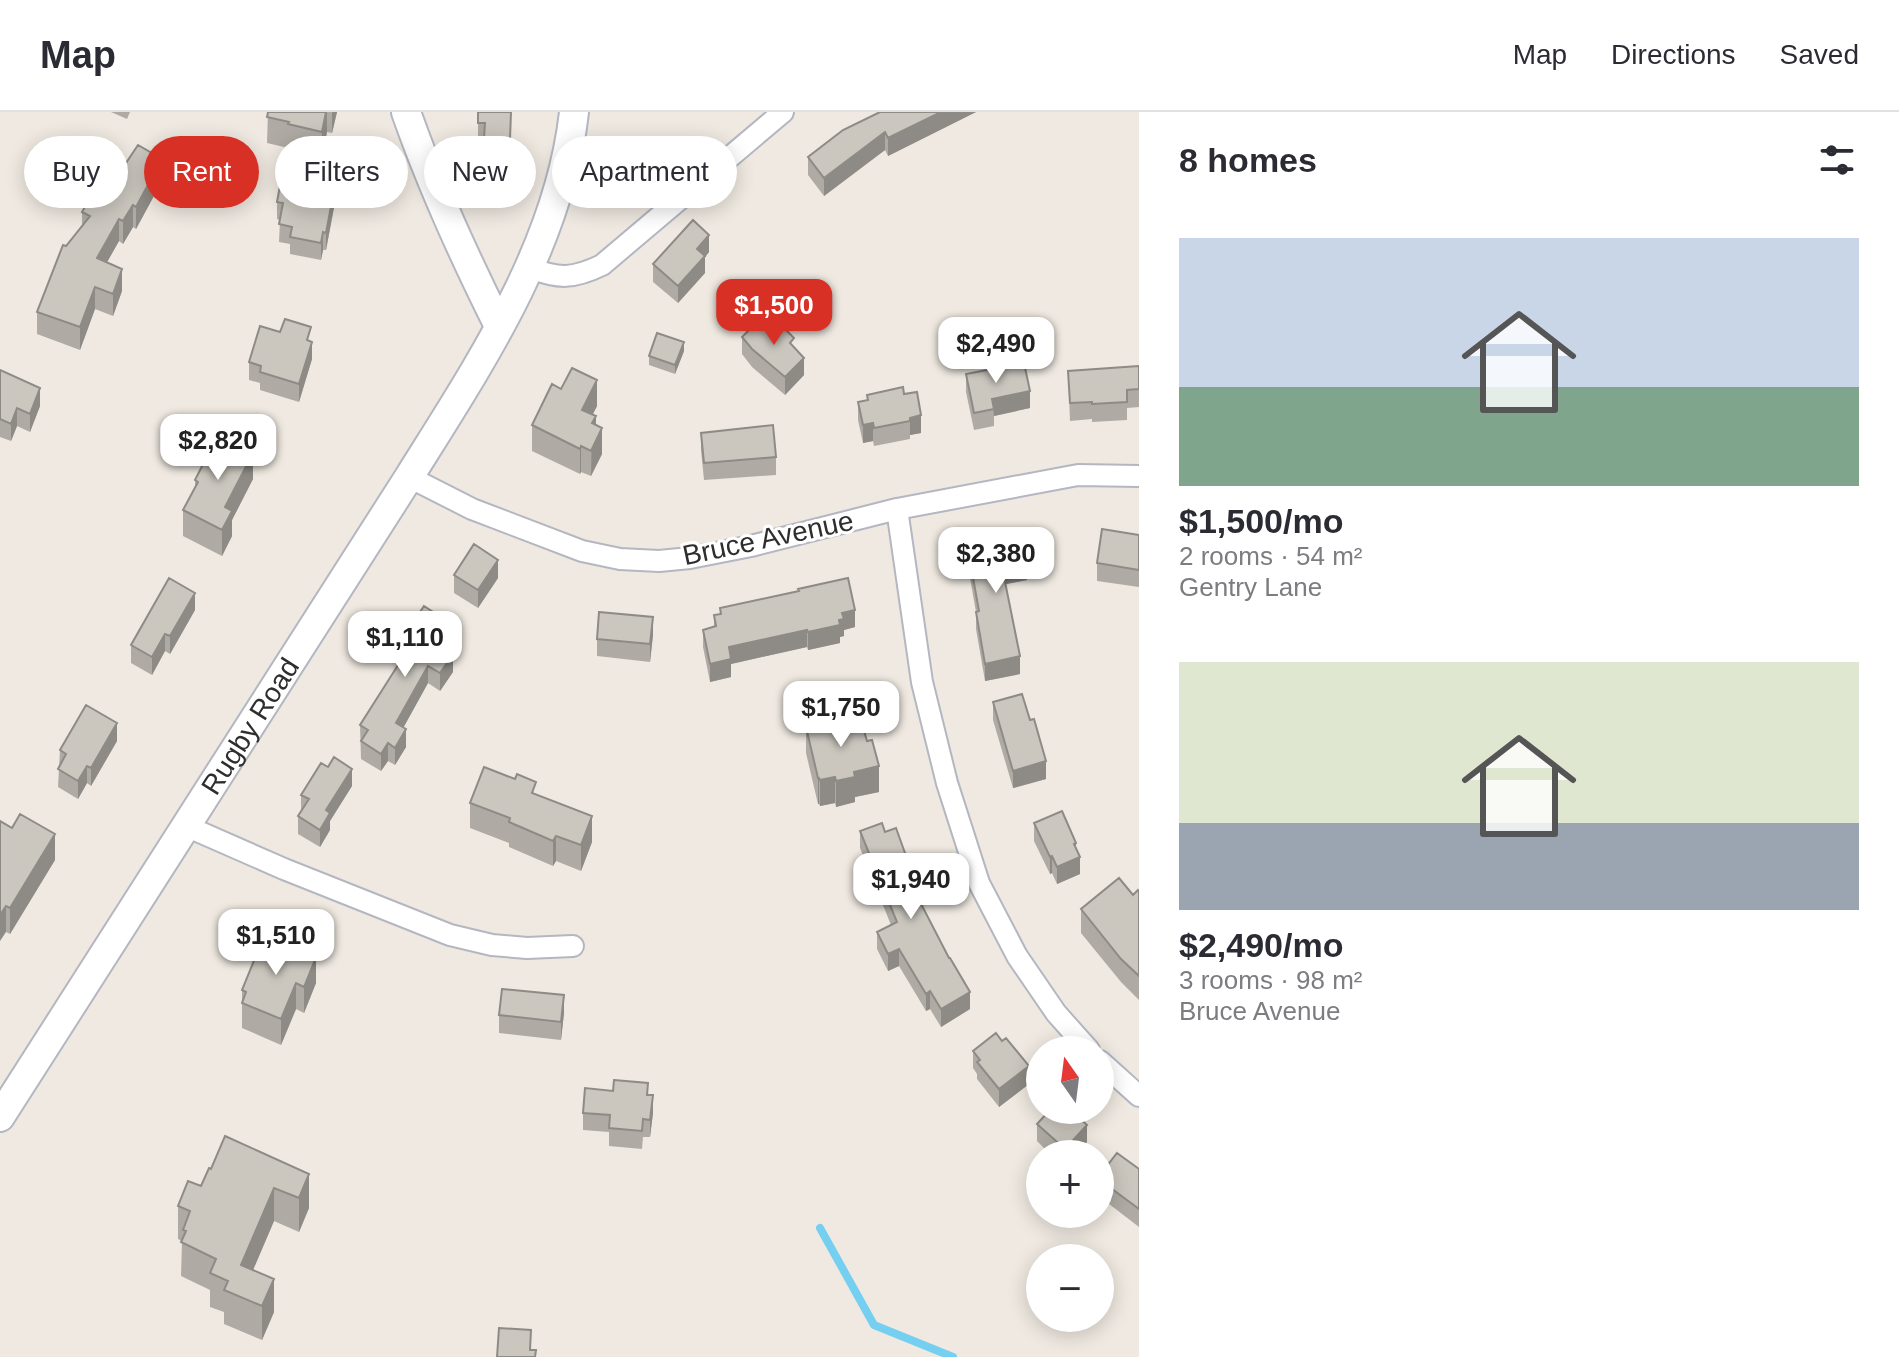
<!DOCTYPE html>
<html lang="en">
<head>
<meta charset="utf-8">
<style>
	:root { --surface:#fff; --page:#f2f2f3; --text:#2b2b33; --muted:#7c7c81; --line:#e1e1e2; --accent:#d93025 }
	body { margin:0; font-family:Helvetica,sans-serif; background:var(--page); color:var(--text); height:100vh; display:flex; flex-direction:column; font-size:30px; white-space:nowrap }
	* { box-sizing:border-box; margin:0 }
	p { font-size:26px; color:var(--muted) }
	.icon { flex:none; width:44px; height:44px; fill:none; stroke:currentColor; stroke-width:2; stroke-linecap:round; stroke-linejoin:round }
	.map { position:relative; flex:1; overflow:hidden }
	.sheet { display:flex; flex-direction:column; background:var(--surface); width:760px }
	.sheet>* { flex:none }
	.top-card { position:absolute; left:24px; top:24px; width:760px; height:72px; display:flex; gap:16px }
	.needle { width:52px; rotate:346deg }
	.tools { position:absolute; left:1026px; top:924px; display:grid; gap:16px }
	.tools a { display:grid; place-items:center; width:88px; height:88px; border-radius:50%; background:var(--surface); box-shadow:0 4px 20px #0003; font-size:40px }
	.price { position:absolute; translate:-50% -68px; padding:0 18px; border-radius:16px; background:#fff; color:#222; font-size:26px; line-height:52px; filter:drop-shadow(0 2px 4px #0008) }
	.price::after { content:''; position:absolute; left:50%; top:48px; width:24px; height:18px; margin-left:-12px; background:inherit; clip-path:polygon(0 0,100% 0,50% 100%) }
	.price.on { background:var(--accent); color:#fff }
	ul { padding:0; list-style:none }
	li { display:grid; align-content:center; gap:16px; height:424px; padding:0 40px }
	li span { display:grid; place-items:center; height:248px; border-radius:0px; color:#555 }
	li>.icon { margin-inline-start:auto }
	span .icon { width:144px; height:144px; fill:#fffc; stroke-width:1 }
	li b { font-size:34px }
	h2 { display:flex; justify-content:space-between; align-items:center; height:96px; padding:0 40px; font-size:34px }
	.tag { padding:0 28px; border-radius:36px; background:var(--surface); box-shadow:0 4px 20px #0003; font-size:28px; line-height:72px }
	.tag.on { background:var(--accent); color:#fff }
	header { display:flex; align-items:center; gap:48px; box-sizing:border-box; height:112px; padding:0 40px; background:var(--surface); border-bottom:2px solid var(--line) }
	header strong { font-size:38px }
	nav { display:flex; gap:44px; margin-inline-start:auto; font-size:28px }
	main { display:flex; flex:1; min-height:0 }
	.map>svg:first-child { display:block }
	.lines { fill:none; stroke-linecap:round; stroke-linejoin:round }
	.stream { stroke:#75cff0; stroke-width:8 }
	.street-casing { stroke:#b4b7c1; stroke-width:24 }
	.secondary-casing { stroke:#b4b7c1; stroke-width:32 }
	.street { stroke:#fff; stroke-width:20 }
	.secondary { stroke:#fff; stroke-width:28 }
	.wall { fill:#afaba4 }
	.shaded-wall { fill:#8e8b86 }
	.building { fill:#cbc7bf; stroke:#8e8b86; stroke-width:2 }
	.labels { text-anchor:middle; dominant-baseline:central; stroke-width:6; stroke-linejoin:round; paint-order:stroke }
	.street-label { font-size:28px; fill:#2e2e2e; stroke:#fff }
</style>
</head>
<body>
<header>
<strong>Map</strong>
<nav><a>Map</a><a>Directions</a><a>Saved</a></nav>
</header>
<main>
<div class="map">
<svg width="1139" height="1245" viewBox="0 0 1139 1245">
	<rect width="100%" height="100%" fill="#efe9e1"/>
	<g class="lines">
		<path class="stream" d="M820,1116l54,97 79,32"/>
		<g class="street-casing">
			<path id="street" d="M530,156c29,11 43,11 72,-3l181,-153
				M409,365l63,32 110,42 38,8 39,2 31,-3 61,-12 146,-37 181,-34 61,1
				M897,397l25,173 25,101 32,100 38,73 39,57 33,37
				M186,714l98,43 166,66 42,10 35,3 46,-2
				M1100,949l39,35"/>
		</g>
		<g class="secondary-casing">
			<g id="secondary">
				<path d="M406,0c26,74 58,144 93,214"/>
				<path id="s1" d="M0,1005l409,-640c70,-112 150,-230 165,-365"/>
			</g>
		</g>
		<use href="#street" class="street"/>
		<use href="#secondary" class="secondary"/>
	</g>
	<path class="wall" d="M111,0h19l-3,7z
		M268,0h69l-5,21 -5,-1 -5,25 -34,-7v-2l-21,-5z
		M478,0h33l-1,44h-26v-15h-6z
		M880,0h96l-88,44 -3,-6 -61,46 -16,-21v-18z
		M120,60l42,9 -26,48 -3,-2 -10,17 -4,-3 -12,21 15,29 -9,25 -18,-7 -15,41 -43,-16v-22l29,-66 16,-20v-14z
		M277,90h58l-9,48h-3l-2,10 -31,-6v-10l-11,-2 1,-22 -3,-1z
		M709,140l-4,5v16l-27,30 -25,-21v-18z
		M768,219l26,16 10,28 -19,20 -33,-28 -10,-13v-17z
		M311,229l1,18 -13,43 -39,-12v-7l-11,-3v-18z
		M684,239l-9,23 -26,-9v-9z
		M1139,254v41l-12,1v12l-35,2v-3l-22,2 -2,-50z
		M0,258l40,36 -10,26 -13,-6 -6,15 -11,-4z
		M966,262l64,34 -36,8v10l-20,4 -8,-38z
		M904,282l17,39 -11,2v4l-36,7 -1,-5 -10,2 -5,-23v-18l9,-2v-5z
		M597,294l-5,9 10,39 -11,22 -10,-4 -1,2 -48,-23v-26z
		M701,321l75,24v18l-72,5 -3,-30z
		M253,367l-21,41v16l-10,20 -39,-20v-26l12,-23v-7z
		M1139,423v52l-42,-6v-18z
		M967,432l60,36 -22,4 15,90 -35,7 -9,-52v-17l-9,-51z
		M454,463l44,3 -20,30 -24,-15z
		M720,496l135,19 -11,3v6l-4,1v6l-32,7 -1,-3 -76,17v13l-21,5 -7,-35v-17l11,-3v-12l6,-1z
		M195,498l-25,44 -5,-3 -13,24 -21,-12v-18z
		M653,523l-3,27 -53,-6v-17z
		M447,526l-6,9 12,25 -13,19 -12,-8 -25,45 3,19 -11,18 -7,-4 -7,10 -20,-12 -1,-34 38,-60 -2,-2v-17z
		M993,590l37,18 16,59 -33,9 -20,-68z
		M806,615l50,1 23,64 -24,5v5l-19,5 -1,-4 -15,3 -1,-2h-1l-12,-51z
		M117,629l-26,45 -4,-3 -9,16 -20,-12 2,-37z
		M352,674l-22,35v9l-10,17 -22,-13v-18l3,-5v-16z
		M536,683l56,47 -11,29 -25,-10 -3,5 -44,-19v-4l-39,-15v-25z
		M0,709l55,39 -45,74 -4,-2z
		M1034,711l42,26 4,25 -23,10 -5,-11 -2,1 -16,-33z
		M860,719l50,53 60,125 -29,18 -11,-18 -4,2 -27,-45 -11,5 -11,-22v-17l14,-7 -31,-77z
		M1139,779v109l-18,-18 -40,-49v-24l52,-14z
		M264,824l52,47 -12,30 -8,-4 -15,36 -39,-17v-38z
		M564,901l-3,27 -62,-7v-18z
		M1002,929l27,43 -30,23 -22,-28v-5l-4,-6v-17z
		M648,983l5,18 -3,24h-7l-1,12 -33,-3v-14l-26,-2v-17z
		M1037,1012l50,18 -10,12h-27l-13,-13z
		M1139,1057v58l-39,-30v-22z
		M309,1062v34l-10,24 -25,-11 -21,49 21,42 -12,28 -38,-16v-12l-14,-5v-17l-29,-14 1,-35 -4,-2v-33l23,-20z"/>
	<path class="shaded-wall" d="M326,0h1v20l-5,25v-25z
		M332,0h5l-5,21z
		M941,0h35l-88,44v-18z
		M885,20v18l-61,46v-18z
		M162,47v22l-26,48v-22z
		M335,73v17l-9,48v-17z
		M133,93v22l-10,17v-23z
		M119,107v22l-22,39v-22z
		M323,120v18l-2,10v-17z
		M709,123v17l-4,5v16l-27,30v-17l19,-37z
		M122,157v22l-9,25v-22z
		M95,175v22l-15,41v-23z
		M312,230v17l-13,43v-18z
		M684,230v9l-9,23v-9z
		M804,246v17l-19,20v-18z
		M597,268v26l-15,30v-26z
		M40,276v18l-10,26v-18z
		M1030,279v17l-36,8 -2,-17z
		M17,296v18l-6,15v-17z
		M921,303v18l-11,2v-17z
		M596,304v26l6,-14v26l-11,22 1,-53z
		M873,311v18l-10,2v-18z
		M581,334v26l-1,2v-25z
		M253,341v26l-21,41v16l-10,20v-26l3,-23z
		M498,448v18l-20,30v-18z
		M1027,450v18l-25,5v-18z
		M195,481v17l-25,44v-18z
		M855,498v17l-11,3v6l-4,1v6l-32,7v-18l34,-19z
		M653,505v18l-3,27v-18z
		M447,509v17l-14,21v-18z
		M807,518v17l-76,17v13l-21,5v-18l19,-17z
		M165,522v17l-13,24v-18z
		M453,542v18l-13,19v-18z
		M1020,544v18l-35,7v-17z
		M428,554v17l-32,58v-18z
		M117,611v18l-26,45v-18z
		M406,617v18l-11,18v-17z
		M388,631v18l-7,10v-17z
		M1046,649v18l-33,9v-17z
		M87,654v17l-9,16v-18z
		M879,654v26l-24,5v5l-19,5v-26l18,-9z
		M352,657v17l-22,35v9l-10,17v-17l6,-20z
		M835,665v26l-15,3v-26z
		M818,666h1v26h-1z
		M592,704v26l-11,29v-26z
		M55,722v26l-45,74v-26z
		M556,724v25l-3,5v-25z
		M1076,731v15l4,-1v17l-23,10v-17l17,-23z
		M1052,744v17l-2,1v-17z
		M910,755v17l-7,-15z
		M6,794v26l-6,9v-26z
		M899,837v17l-11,5v-17z
		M316,845v26l-12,30v-26z
		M296,871v26l-15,36v-26z
		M930,879v18l-4,2v-17z
		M970,880v17l-29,18v-18z
		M564,883v18l-3,27v-18z
		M1029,954v18l-30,23v-18z
		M653,983v18l-3,24v-17z
		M1087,1013v17l-10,12h-12v-5z
		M309,1062v34l-10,24v-34z
		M274,1076v33l-33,77v-33z
		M274,1167v33l-12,28v-34z"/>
	<path class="building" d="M268,0h58l-4,20 -34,-8 1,-2 -22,-5z
		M478,0h33l-1,27 -26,-1 1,-15h-7z
		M880,0h61l-53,26 -3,-6 -61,46 -16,-21 35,-27z
		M138,33l24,14 -26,48 -3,-2 -10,16 -4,-2 -22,39 25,11 -9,25 -18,-7 -15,40 -43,-15 26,-67 3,1 24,-30 -8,-4 11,-19 6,-8 7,4 10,-19 4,2z
		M282,63l53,10 -9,48 -3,-1 -2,11 -31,-6 2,-10 -13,-3 4,-21 -6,-1z
		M693,108l16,15 -12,14 8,7 -27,30 -25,-22z
		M285,207l26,8 -4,13 5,2 -13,42 -39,-12 1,-6 -12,-4 11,-36 20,6z
		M758,209l10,10 10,-9 16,16 -4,5 14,15 -19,19 -33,-28 -10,-12z
		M657,221l27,9 -9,23 -26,-9z
		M1024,251l6,28 -38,8 2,10 -20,4 -8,-39z
		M1139,254v23l-12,1v12l-35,2v-2l-22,1 -2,-32z
		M572,256l25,12 -15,30 14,6 -4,7 10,5 -11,23 -10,-5 -1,3 -48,-24 20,-41 9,5z
		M0,258l40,18 -10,26 -13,-6 -6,16 -11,-5z
		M903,275l1,7 13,-2 4,23 -11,3v3l-36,7 -1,-5 -10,2 -5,-23 10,-2 -1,-5z
		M773,313l3,32 -72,6 -3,-30z
		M218,323l35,18 -28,54 7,4 -10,19 -39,-20 15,-28 -3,-2z
		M1102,417l37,6v35l-42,-7z
		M1022,422l5,28 -25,5 18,89 -35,8 -9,-52 3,-1 -12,-67z
		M474,432l24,16 -20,30 -24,-15z
		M169,466l26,15 -25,43 -5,-2 -13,23 -21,-12z
		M848,466l7,32 -13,3 2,6 -5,1 1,5 -32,7 -1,-2 -78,17 2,12 -21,5 -7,-34 13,-4 -2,-11 7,-1 -1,-6 79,-17 -1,-2z
		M424,494l23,15 -14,20 20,13 -13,19 -12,-7 -32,57 10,6 -11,19 -7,-5 -7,11 -20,-13 7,-11 -8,-5 40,-63 -2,-1 6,-10 -8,-5 20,-32 2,1z
		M599,500l54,5 -3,27 -53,-5z
		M1022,582l8,26 4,-1 12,42 -33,10 -20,-69z
		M86,593l31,18 -26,45 -4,-2 -9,15 -20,-12 8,-15 -6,-4z
		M853,603l3,13 7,-1 4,14 5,-1 7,26 -25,6 1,5 -19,4 -1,-4 -15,3 -1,-2h-1l-12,-51z
		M334,645l18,12 -26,41 4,3 -10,17 -22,-14 11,-17 -8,-4 20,-32 7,4z
		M484,655l31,12 2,-5 19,8 -4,11 60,23 -11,29 -25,-9 -3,5 -44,-19 1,-4 -40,-15z
		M1062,699l14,32 -2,1 6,13 -23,10 -5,-11 -2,1 -16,-34z
		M20,702l35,20 -45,74 -4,-2 -6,9v-94l12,7z
		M882,711l3,9 11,-4 14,39 -7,2 46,89h1l20,34 -29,17 -11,-18 -4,3 -27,-45 -11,5 -11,-22 20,-10 -37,-91z
		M1119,766l14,17 5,-5 1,1v85l-18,-17 -40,-50z
		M264,824l52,21 -12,30 -8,-4 -15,36 -39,-16 4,-11 -4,-2z
		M502,877l62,6 -3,27 -62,-7z
		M996,921l6,8 4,-3 23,28 -30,23 -22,-27 3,-2 -7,-9z
		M614,968l34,3 -1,12h6l-3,25 -7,-1 -1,12 -33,-3 1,-13 -27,-2 2,-25 28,3z
		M1050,998h21l16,15 -22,24 -28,-25z
		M225,1024l84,38 -10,24 -25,-10 -33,77 33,14 -12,27 -38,-16 4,-9 -18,-8 6,-14 -35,-17 5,-11 -3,-1 7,-19 -12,-5 10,-25 13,5 8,-18 2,1z
		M1117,1041l22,16v40l-39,-29v-5z
		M499,1216l32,2 -1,20h6l-1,7h-38z"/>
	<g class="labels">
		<g class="street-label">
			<text transform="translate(768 426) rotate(-12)">Bruce Avenue</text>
			<text stroke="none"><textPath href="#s1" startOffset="464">Rugby Road</textPath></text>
		</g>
	</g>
</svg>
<div class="tools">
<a><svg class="needle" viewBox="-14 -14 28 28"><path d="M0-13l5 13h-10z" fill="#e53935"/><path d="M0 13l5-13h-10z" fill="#7c7c81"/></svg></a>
<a>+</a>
<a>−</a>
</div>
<b class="price on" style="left:774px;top:235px">$1,500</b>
<b class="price" style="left:996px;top:273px">$2,490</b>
<b class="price" style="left:218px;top:370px">$2,820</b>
<b class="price" style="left:996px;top:483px">$2,380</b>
<b class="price" style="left:405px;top:567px">$1,110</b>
<b class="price" style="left:841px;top:637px">$1,750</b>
<b class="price" style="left:911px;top:809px">$1,940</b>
<b class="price" style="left:276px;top:865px">$1,510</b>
<div class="top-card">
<a class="tag">Buy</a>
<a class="tag on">Rent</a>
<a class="tag">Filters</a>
<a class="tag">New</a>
<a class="tag">Apartment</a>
</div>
</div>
<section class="sheet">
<h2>8 homes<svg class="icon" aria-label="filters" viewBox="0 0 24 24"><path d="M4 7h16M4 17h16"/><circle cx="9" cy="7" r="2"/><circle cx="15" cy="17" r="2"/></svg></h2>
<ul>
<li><span style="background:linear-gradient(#c9d6e8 60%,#7fa58c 0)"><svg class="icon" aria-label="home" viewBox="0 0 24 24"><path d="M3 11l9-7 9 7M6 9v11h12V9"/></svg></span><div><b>$1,500/mo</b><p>2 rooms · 54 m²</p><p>Gentry Lane</p></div></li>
<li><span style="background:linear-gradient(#dfe7d0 65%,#9aa5b1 0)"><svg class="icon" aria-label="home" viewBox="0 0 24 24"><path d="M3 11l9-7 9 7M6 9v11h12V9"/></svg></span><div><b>$2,490/mo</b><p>3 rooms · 98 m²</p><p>Bruce Avenue</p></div></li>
</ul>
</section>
</main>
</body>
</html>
